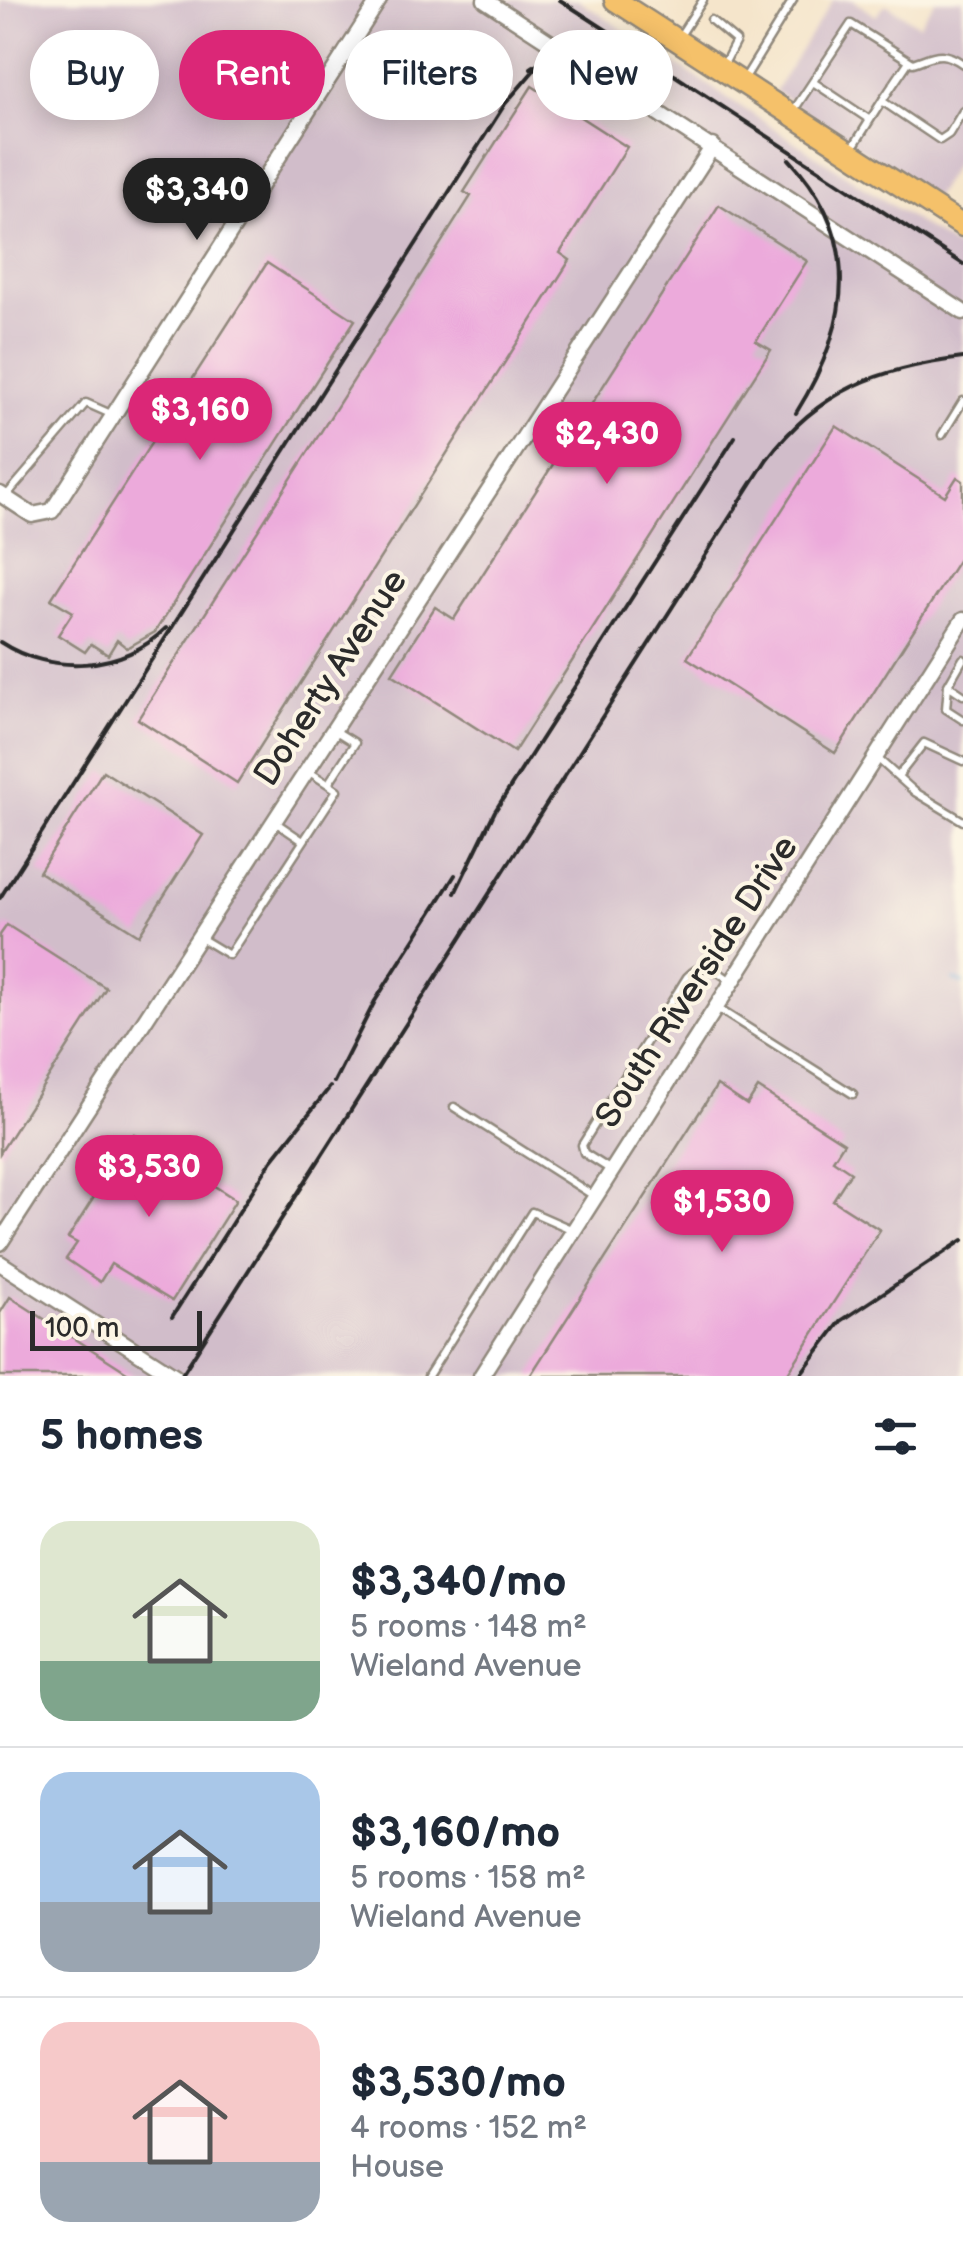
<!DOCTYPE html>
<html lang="en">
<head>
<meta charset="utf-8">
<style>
	:root { --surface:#fff; --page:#f2f2f3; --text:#1f2937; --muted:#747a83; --line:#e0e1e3; --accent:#db2777 }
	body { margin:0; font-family:"Balsamiq Sans",sans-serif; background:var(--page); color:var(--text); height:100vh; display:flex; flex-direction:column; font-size:38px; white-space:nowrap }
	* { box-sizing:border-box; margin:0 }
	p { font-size:32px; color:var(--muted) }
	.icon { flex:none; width:55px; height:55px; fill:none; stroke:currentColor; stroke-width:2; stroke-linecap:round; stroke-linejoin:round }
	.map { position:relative; height:1376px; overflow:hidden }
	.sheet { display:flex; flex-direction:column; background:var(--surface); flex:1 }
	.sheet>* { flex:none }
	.top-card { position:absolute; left:30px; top:30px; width:905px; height:90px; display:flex; gap:20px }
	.scale { position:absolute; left:30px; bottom:25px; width:172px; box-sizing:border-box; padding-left:10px; border:5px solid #2b2b2b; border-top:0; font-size:28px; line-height:35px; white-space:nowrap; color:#2b2b2b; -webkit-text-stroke:8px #fcf5e5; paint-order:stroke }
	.price { position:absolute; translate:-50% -85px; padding:0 22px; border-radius:35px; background:var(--accent); color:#fff; font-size:32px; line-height:65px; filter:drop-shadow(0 2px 5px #0008) }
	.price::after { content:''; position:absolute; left:50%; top:60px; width:30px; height:22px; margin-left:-15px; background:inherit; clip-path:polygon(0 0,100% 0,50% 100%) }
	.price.selected { background:#222; color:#fff }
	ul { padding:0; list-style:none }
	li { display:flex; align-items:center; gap:30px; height:250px; padding:0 40px }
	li+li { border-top:2px solid var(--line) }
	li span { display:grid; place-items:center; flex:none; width:280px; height:200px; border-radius:30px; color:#555 }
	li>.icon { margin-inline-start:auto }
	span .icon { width:120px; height:120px; fill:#fffc; stroke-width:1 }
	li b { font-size:42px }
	h2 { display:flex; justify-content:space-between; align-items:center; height:120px; padding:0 40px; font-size:42px }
	.tag { padding:0 35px; border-radius:45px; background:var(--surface); box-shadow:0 5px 25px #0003; font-size:35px; line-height:90px }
	.tag.selected { background:var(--accent); color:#fff }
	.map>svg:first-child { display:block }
	.industrial { fill:#d1bdca }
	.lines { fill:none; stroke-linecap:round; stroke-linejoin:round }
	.stream { stroke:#6ca3da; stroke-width:4 }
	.building { fill:#ecaadb }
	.service-casing { stroke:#90887b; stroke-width:11 }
	.minor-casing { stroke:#90887b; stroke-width:19 }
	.primary-casing { stroke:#90887b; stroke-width:25 }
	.service { stroke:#fff; stroke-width:6 }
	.minor { stroke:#fff; stroke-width:14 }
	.primary { stroke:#f5c16b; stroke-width:20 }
	.rail { stroke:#2b2b2b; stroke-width:4 }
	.labels { text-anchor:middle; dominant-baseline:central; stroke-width:8; stroke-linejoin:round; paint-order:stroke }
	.street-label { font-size:35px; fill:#2b2b2b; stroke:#fcf5e5 }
</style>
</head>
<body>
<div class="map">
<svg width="963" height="1376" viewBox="0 0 963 1376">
	<rect width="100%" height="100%" fill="#fcf5e5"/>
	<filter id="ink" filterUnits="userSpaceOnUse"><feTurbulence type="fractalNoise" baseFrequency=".01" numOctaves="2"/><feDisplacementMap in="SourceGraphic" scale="20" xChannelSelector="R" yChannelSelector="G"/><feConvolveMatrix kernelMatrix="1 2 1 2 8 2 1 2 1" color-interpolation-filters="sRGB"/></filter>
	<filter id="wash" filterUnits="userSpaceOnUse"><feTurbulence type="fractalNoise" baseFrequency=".0048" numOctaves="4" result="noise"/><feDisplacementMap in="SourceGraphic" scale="40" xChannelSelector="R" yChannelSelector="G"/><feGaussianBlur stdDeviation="2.25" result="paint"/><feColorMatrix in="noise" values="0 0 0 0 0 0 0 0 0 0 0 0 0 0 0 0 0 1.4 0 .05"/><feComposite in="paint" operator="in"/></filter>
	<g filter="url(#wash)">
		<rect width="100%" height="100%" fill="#f5e5cb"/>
		<path class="industrial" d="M0,0h578l385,252v1124h-963z
			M833,0h20l23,16 10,-12 33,21 16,-25h28v151l-29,47 -159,-107z"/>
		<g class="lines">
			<path class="stream" d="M954,980l9,3"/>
		</g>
		<g id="blocks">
			<path class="building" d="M532,86l95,61 -67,106 10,7 -333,523 -99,-64 333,-523 -7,-4z
				M719,205l88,56 -51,80 15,9 -257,402 -122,-78 43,-67 19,12z
				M267,263l88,57 -200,312 -28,16 -10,-8 -9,15 -17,-11 -6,8 -27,-17 15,-23 -22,-13z
				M836,426l109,70 12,-19 6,4v72l-128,200 -148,-95z
				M103,771l100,64 -64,100 -100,-63z
				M7,925l99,63 -106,165v-218z
				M717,1085l30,20 11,-17 86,55 -11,17 18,12 -18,28 47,30 -94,146h-256z
				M134,1134l102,66 -64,101 -61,-37 -11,18 -34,-23 11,-16 -9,-5z
				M10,1297l123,79h-133v-63z"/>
		</g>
	</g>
	<g filter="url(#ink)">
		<use href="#blocks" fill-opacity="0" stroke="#90887b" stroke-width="2.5"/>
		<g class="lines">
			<g class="service-casing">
				<path id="service" d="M711,20l25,21 -14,27
					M678,39l25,-39
					M743,81l50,-81
					M813,82l57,38 -19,30
					M882,101l27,-40
					M792,113l59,-89 62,39c21,-7 28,-14 50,1
					M870,120l12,-19 58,39 9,-6 14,-23
					M942,435l21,-34
					M6,496l80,-93 27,12
					M963,659l-15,26 -2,24 17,11
					M948,685l15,10
					M877,758l38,34 48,29
					M899,775l25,-32 39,18
					M328,784l27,-41 -21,-13
					M275,822l28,19
					M199,937l30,18 108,-165 -29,-19
					M717,1008l136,86
					M454,1107l140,89
					M611,1170l-27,-17 -2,-8 105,-168c17,-18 29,-7 45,5
					M428,1376l104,-164 41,18"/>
			</g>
			<g class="minor-casing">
				<path id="minor" d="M485,0l478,312
					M0,494l32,21 20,-4 327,-511
					M0,1243l713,-1097
					M0,1263l175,113
					M481,1376l482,-756"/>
			</g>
			<g class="primary-casing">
				<path id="primary" d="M615,0l348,226"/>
			</g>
			<use href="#service" class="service"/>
			<use href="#minor" class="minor"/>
			<use href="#primary" class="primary"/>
			<path class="rail" d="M560,0l71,46
				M531,68c50,-35 98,-19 147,9
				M668,71l295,193
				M789,159c75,79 61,168 7,254
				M0,642c50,33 122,30 166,-14
				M455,893l40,-82 240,-374
				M0,898l505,-794 37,-43
				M334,1082l41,-81 80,-126
				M172,1317l100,-157 58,-73
				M181,1376l586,-917c52,-69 112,-91 196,-101
				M799,1376l42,-55 122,-81"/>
		</g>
	</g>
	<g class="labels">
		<g class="street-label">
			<text transform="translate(331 678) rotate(-57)">Doherty Avenue</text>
			<text transform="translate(697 982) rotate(-57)">South Riverside Drive</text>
		</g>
	</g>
</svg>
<div class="scale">100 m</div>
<b class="price selected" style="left:197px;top:243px">$3,340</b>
<b class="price" style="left:200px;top:463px">$3,160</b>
<b class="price" style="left:607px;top:487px">$2,430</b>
<b class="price" style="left:149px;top:1220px">$3,530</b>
<b class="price" style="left:722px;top:1255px">$1,530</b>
<div class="top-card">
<a class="tag">Buy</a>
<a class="tag selected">Rent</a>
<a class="tag">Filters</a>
<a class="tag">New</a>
</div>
</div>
<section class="sheet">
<h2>5 homes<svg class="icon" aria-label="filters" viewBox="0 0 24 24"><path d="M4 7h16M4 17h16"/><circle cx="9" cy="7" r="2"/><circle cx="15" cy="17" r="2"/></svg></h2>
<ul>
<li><span style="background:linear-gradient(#dfe7d0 70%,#7fa58c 0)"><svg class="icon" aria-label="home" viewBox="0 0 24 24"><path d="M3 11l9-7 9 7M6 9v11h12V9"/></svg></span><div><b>$3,340/mo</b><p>5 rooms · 148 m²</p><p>Wieland Avenue</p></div></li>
<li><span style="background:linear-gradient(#a9c7e8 65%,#9aa5b1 0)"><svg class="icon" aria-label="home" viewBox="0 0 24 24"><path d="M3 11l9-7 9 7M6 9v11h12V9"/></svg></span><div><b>$3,160/mo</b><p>5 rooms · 158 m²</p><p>Wieland Avenue</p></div></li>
<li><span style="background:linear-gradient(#f6c9c9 70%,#9aa5b1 0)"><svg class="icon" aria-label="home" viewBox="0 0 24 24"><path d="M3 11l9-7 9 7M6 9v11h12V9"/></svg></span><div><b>$3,530/mo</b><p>4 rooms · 152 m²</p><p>House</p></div></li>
</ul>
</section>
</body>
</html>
